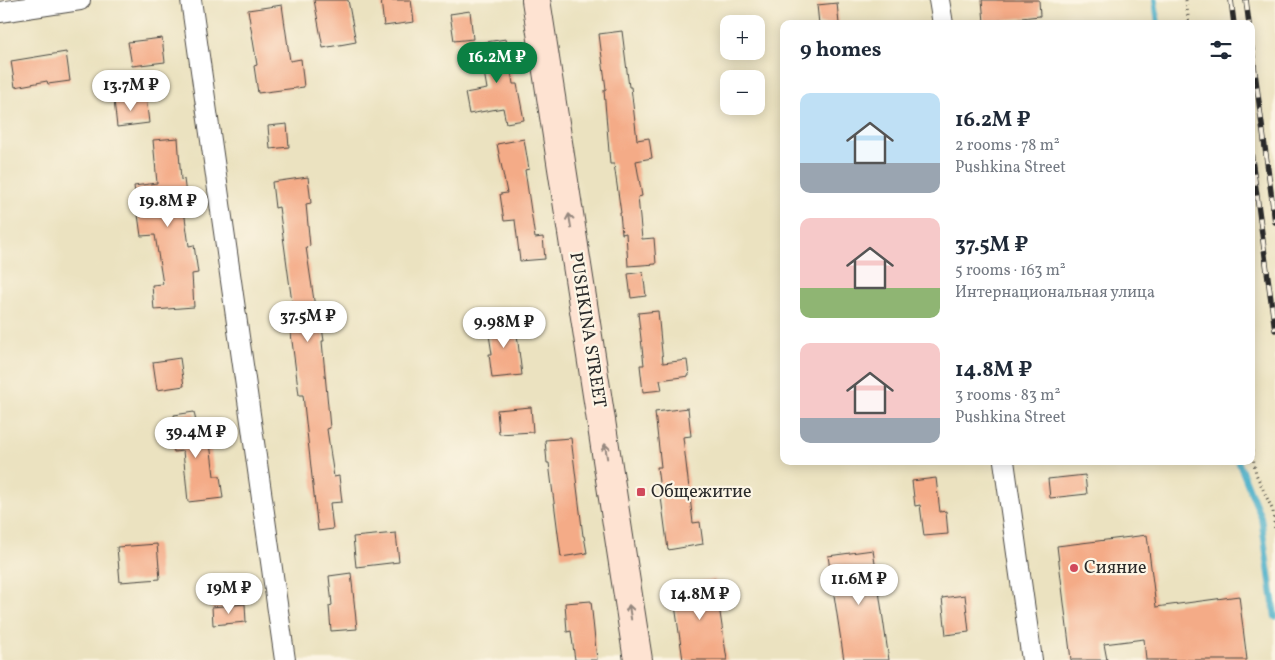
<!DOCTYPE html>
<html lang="en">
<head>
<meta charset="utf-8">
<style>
	:root { --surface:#fff; --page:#f6f6f7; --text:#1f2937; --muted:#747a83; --accent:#0b8043 }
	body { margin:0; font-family:Vollkorn,serif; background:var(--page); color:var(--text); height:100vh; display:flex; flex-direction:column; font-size:19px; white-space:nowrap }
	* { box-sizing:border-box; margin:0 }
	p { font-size:16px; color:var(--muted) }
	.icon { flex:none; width:28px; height:28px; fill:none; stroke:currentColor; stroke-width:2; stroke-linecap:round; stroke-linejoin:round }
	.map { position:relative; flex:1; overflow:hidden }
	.sheet { position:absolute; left:780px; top:20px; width:475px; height:445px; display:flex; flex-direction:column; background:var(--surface); border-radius:10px; box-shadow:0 2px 12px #0003 }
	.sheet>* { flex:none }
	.buttons { position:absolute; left:720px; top:15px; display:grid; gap:10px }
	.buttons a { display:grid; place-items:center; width:45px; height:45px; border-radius:10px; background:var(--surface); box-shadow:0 2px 12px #0003; font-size:25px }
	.price { position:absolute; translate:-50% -42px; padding:0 11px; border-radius:18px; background:#fff; color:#222; font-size:16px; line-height:32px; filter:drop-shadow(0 1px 2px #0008) }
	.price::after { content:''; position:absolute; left:50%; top:30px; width:15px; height:11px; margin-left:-8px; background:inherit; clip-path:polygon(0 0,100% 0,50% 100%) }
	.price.current { background:var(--accent); color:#fff }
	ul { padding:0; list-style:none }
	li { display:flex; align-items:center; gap:15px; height:125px; padding:0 20px }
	li span { display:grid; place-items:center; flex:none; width:140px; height:100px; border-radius:10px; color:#555 }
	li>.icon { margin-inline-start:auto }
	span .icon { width:60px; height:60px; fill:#fffc; stroke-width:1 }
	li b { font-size:21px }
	h2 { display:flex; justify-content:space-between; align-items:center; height:60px; padding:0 20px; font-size:21px }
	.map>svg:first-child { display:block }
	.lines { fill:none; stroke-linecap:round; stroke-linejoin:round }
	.stream { stroke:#4aafc9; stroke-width:6 }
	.building { fill:#f4ab87 }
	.street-casing { stroke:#484641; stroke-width:22 }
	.secondary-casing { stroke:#484641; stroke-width:30 }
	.path { stroke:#484641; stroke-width:3; stroke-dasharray:1 4; stroke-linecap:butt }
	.street { stroke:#fff; stroke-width:20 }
	.secondary { stroke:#fee3d2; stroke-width:28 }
	.rail-casing { stroke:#2b2b2b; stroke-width:5.5 }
	.rail { stroke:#fcf5e5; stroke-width:4; stroke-dasharray:11; stroke-linecap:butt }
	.oneway { stroke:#94877e }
	.poi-dot { fill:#d1495b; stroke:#fcf5e5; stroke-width:2 }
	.labels { text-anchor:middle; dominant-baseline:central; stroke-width:4.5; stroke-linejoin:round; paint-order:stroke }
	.street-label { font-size:18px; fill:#2b2b2b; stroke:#fcf5e5 }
	.poi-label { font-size:18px; fill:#2b2b2b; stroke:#fcf5e5; text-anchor:start }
</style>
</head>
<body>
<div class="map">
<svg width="1275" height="660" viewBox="0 0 1275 660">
	<rect width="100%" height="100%" fill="#fcf5e5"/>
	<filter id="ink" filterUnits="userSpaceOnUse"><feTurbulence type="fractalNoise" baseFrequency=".02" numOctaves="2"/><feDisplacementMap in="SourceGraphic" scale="10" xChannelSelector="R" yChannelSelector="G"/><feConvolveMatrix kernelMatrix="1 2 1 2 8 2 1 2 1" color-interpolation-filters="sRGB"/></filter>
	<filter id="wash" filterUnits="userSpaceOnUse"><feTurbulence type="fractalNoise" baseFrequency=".0096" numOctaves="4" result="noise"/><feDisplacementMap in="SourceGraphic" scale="20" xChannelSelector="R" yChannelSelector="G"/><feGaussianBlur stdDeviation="1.12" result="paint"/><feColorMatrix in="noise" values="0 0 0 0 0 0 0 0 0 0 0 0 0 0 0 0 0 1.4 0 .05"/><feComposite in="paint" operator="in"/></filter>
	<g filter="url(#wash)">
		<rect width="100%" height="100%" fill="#ebe2c0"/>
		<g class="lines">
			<path class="stream" d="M1155,0l3,24
				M1238,461l23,56 14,100"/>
		</g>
		<g id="blocks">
			<path class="building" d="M314,0h34l8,42 -33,6z
				M381,0h30l3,22 -30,4z
				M982,0h57l1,16 -56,6z
				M837,3l2,21h-20l-2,-19z
				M282,5l8,56 11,-2 3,28 -46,6 -4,-27 3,-1 -9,-55z
				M470,11l3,28 -19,2 -4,-27z
				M622,31l7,56h2l6,53 12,-2 3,20 -16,3 6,35 -4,1 4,42 12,-1 2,26 -28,2 -2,-33 -4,1 -2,-21h1l-7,-49h-4l-6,-74 2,-1 -7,-55z
				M162,38l3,24 -33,4 -4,-24z
				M506,39l7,45h4l7,36 -18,3 -3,-15 -34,6 -4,-21 22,-4 -8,-46z
				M66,52l4,29 -22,3 -1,-3 -32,6 -4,-26z
				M146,97l3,26 -32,4 -3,-27z
				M287,124l2,23 -19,2 -2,-23z
				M178,138l3,42 3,-1 3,24h-4l6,43 5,-1 4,28 -6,1 2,33 -40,3 -2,-25 11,-1 -8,-49 -14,1 -7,-50 23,-3 -4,-43z
				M524,139l5,30 -4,1 10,68 8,-1 2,22 -25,2 -5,-41 -11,1 -4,-27 7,-1 -10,-49z
				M308,177l3,26 -5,1 4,42 -4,1 10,67h4l4,27h-2l8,87 -3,1 7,48 5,-1 3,26 -12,1 3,26 -15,2 -15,-136h-4l-10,-77 5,-1 -15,-110 -4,1 -3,-26z
				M643,272l3,24 -15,2 -3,-24z
				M658,311l5,52 24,-3 2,16 -29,4 2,10 -19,2 -3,-27h4l-6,-52z
				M515,318l7,57 -30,3 -3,-24h3l-5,-32z
				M180,358l4,28 -27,4 -4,-28z
				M531,407l2,25 -34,2 -2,-24z
				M688,408l3,28 -8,1 10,86 7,-1 3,22 -35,6 -11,-83h4l-6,-55z
				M194,412l3,15 11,-1 6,50h6l3,22 -35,4 -5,-51 -9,1 -3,-22 5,-1 -2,-14z
				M571,438l12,98h1l3,17 -26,4 -12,-94h-2l-2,-23z
				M1085,475l2,19 -37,4 -2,-19z
				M936,478l4,34 6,-1 2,23 -24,2 -4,-31 -5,1 -3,-25z
				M396,533l3,29 -43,5 -3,-30z
				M1147,535l9,72 83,-11 8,64h-101l-2,-21 -40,5 3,16h-36l-14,-114z
				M157,544l3,35 -40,3 -3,-35z
				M873,550l16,110h-45l-16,-104z
				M351,573l6,56 -26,2 -2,-25 3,-1 -3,-29z
				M715,579l12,81h-44l-11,-75z
				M965,595l4,37 -23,3 -4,-37z
				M591,601l6,59h-22l-4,-29 -4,1 -2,-29z
				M245,604l1,18 -33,3 -1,-18z"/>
		</g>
	</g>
	<g filter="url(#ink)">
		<use href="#blocks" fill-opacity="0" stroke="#484641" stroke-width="1"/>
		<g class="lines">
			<g class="street-casing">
				<path id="street" d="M191,0l94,660
					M939,0l4,24
					M0,12l80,-12
					M1004,461l28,199"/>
			</g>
			<g class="secondary-casing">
				<path id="secondary" d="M536,0l102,660"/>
			</g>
			<path class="path" d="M1186,0l3,24
				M1251,446l5,28 17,37 2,20"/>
			<use href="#street" class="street"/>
			<use href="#secondary" class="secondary"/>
			<g class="rail-casing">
				<path id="rail" d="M1231,0l3,24
					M1246,0l3,24
					M1251,43l24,179
					M1251,152l24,178"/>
			</g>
			<use href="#rail" class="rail"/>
		</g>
		<defs><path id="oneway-shaft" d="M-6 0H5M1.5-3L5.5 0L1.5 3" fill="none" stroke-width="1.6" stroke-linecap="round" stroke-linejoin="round" transform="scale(1.25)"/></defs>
		<g class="oneway">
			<use href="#oneway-shaft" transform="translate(570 221) rotate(-99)"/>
			<use href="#oneway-shaft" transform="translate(606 451) rotate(-99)"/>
			<use href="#oneway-shaft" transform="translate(630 612) rotate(-99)"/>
		</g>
	</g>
	<g class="poi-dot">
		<rect x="636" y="487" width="10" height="10" rx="2.5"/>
		<circle cx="1074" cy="568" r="5"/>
	</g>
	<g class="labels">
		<g class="street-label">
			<text transform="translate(587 330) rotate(81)">PUSHKINA STREET</text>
		</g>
		<g class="poi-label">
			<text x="651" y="492">Общежитие</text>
			<text x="1084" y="568">Сияние</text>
		</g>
	</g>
</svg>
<div class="buttons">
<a>+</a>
<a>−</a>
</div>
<b class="price current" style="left:497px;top:84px">16.2M ₽</b>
<b class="price" style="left:131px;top:112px">13.7M ₽</b>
<b class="price" style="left:168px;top:228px">19.8M ₽</b>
<b class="price" style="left:308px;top:343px">37.5M ₽</b>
<b class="price" style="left:504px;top:349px">9.98M ₽</b>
<b class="price" style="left:196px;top:459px">39.4M ₽</b>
<b class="price" style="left:859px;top:606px">11.6M ₽</b>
<b class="price" style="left:229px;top:615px">19M ₽</b>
<b class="price" style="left:700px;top:621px">14.8M ₽</b>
<section class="sheet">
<h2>9 homes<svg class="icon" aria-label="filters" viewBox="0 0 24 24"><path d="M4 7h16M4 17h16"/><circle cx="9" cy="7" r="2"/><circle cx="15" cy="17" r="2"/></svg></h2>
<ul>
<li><span style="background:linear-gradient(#bfe0f5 70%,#9aa5b1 0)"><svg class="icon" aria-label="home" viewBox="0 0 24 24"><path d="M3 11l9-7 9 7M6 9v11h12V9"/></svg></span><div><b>16.2M ₽</b><p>2 rooms · 78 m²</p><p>Pushkina Street</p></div></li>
<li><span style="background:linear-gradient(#f6c9c9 70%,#8fb573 0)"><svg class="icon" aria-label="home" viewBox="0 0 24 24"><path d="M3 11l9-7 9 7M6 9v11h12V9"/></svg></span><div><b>37.5M ₽</b><p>5 rooms · 163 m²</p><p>Интернациональная улица</p></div></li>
<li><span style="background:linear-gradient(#f6c9c9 75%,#9aa5b1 0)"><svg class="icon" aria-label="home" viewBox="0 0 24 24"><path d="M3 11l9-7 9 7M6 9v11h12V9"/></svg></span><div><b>14.8M ₽</b><p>3 rooms · 83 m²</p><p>Pushkina Street</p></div></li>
</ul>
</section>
</div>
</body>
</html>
